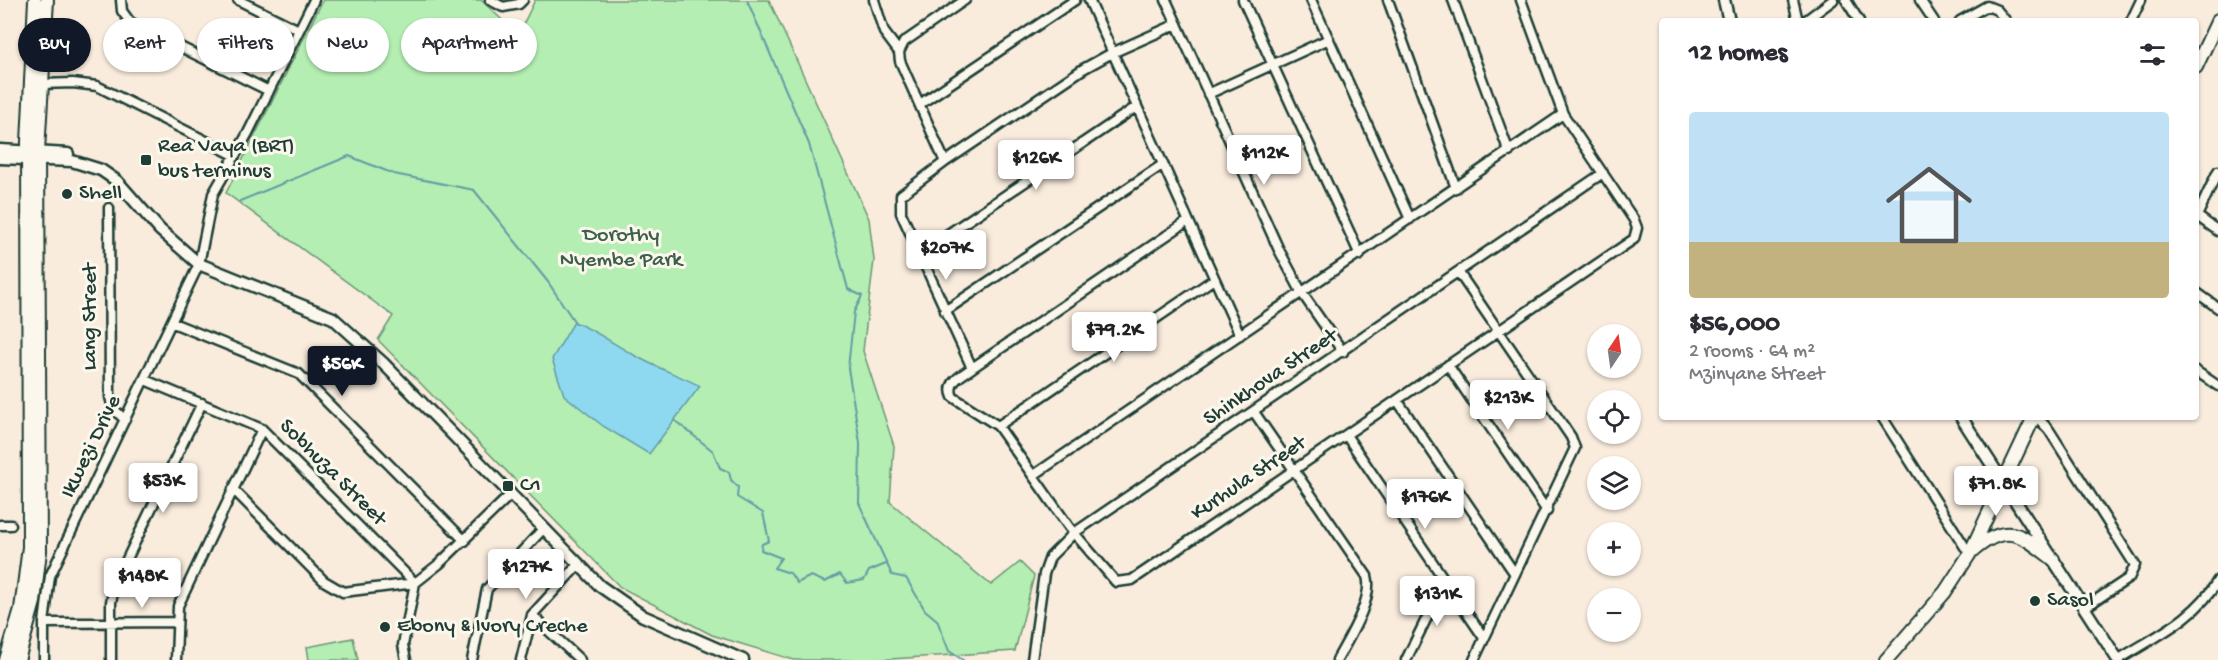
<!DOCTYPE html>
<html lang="en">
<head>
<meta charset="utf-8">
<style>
	:root { --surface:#fff; --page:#f2f2f3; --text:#2b2b33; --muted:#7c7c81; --line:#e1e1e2; --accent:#111827 }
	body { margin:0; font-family:"Gochi Hand",sans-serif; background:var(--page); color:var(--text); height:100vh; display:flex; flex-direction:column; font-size:22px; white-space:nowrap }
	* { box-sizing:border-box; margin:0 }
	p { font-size:20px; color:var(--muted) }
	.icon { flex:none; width:33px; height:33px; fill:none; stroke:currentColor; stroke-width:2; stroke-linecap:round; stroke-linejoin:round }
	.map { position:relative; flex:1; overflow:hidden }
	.panel { position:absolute; left:1659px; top:18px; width:540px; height:402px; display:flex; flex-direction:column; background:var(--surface); border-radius:6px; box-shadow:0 2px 4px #0004 }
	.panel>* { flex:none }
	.top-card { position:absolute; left:18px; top:18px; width:570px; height:54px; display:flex; gap:12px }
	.needle { width:39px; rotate:13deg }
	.fabs { position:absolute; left:1587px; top:324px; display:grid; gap:12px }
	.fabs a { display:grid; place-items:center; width:54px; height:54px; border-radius:50%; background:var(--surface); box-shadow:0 2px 4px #0004; font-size:30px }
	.price { position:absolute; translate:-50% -51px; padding:0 14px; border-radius:6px; background:#fff; color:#222; font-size:20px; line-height:39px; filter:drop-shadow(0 2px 3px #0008) }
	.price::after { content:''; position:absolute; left:50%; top:36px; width:18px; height:14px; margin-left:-9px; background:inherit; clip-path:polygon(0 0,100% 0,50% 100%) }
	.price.active { background:var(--accent); color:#fff }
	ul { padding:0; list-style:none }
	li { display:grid; align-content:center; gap:12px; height:318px; padding:0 30px }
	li+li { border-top:2px solid var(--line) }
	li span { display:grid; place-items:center; height:186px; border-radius:6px; color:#555 }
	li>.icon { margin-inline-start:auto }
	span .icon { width:108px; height:108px; fill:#fffc; stroke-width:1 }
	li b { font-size:26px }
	h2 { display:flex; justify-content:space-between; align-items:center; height:72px; padding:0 30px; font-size:26px }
	.chip { padding:0 21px; border-radius:27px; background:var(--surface); box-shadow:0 2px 4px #0004; font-size:21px; line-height:54px }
	.chip.active { background:var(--accent); color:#fff }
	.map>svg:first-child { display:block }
	.green { fill:#b4eeb2; stroke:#6a9673; stroke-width:1.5 }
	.water { fill:#8fd9f0; stroke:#629ba5; stroke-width:1.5 }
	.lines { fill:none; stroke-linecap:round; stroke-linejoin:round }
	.stream { stroke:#629ba5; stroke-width:2 }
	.minor-casing { stroke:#1f3d34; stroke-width:13 }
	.tertiary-casing { stroke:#1f3d34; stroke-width:15 }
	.secondary-casing { stroke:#1f3d34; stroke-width:16 }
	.minor { stroke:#fbf7ec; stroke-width:8 }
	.tertiary { stroke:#fbf7ec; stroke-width:10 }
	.secondary { stroke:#fbf7ec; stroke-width:12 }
	.poi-dot { fill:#1f3d34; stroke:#fbf7ec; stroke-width:2 }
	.labels { text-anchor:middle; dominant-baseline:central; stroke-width:6; stroke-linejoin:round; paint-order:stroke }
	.poi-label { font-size:22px; fill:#1f3d34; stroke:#fbf7ec; text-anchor:start }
	.park-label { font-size:22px; fill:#3d604d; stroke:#fbf7ec }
	.street-label { font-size:22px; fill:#1f3d34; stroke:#fbf7ec }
</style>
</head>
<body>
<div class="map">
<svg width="2218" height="660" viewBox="0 0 2218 660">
	<rect width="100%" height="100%" fill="#f9ecdd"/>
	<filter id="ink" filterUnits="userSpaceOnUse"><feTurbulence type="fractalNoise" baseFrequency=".0167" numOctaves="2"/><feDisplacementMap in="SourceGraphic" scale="12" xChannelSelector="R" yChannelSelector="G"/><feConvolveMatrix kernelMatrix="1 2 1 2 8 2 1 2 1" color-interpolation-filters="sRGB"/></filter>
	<g filter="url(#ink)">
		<path class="green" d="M323,0h158l37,35 17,-35h234l100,219 5,41 -11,91 31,95 -4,56 101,83 29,-23 14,14 -19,75 -140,9h-81l-82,-25 -92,-48 -242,-247 15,-24 -167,-123z
			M353,638l5,22h-49l-2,-13z"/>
		<path class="water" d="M574,322c23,9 41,23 62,34 20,12 43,19 64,30l-51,68 -46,-28 -39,-31 -12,-36z"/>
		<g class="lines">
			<path class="stream" d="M747,0l62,144 39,145 14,7 -8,16 -6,56 12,75 -1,60 33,72 14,3 19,32 12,10 12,31 14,9
				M240,201l109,-45 45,18 80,16 74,92 28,42
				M674,420l39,31 7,17 9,4 2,8 7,7 -1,10 26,16 6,28 -7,3 -1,6 20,8 -7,10 16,5 7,10 14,-7 14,6 15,-8 7,9 17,-3 5,-9 17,-7"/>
			<g class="minor-casing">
				<path id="minor" d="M121,0l1,11 8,11 139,69
					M238,0l61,30
					M490,0l13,7 16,-3 4,-4
					M874,0l10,32 15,20
					M1089,0l151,335
					M1166,0l113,250 23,43 41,59
					M1243,0l117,255
					M1311,0l99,219
					M1388,0l68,188
					M1453,0l56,152
					M1793,0l5,21
					M1846,0l13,21
					M1920,0l14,21
					M1805,21l28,-21
					M1960,21l27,-15 10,4 9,11
					M2131,21l10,-21
					M41,84l32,-1 24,3 137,69
					M1208,94l121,-55
					M920,104l155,-104
					M945,162l-45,-101 -1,-9 5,-10 61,-42
					M109,208l1,189 3,11 12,12
					M2197,216l21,15
					M2196,218l22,-47
					M1188,221l-216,147c-11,8 -26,14 -19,29l45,29 71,101 47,55 16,-2 502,-341 3,-11 -3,-8 -71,-106 -42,-114
					M920,253l216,-146
					M1459,273l112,164 4,11 -101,212
					M2196,292l22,16
					M945,311l217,-146
					M173,323l126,51 166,167
					M1448,365l99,146
					M972,368l-71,-155v-18l44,-33 138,-93 29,-16 65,-29
					M2196,371l22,15
					M145,380l117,49 153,154 -12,62 3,15
					M1397,400l118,174
					M1254,412l113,164c7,23 -19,63 -30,84
					M1882,417l83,130
					M2037,417l12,13 86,135 -6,13 -45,30
					M998,426l216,-147
					M1346,435l138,203
					M1034,475l529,-361
					M233,489l91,92 19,11 72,-9 24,-19 71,-69
					M0,525h11
					M532,615l48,45
					M44,623l131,-1
					M44,660v-37l6,-47 149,-312 14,-70 35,-61 66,-133
					M111,660v-58l4,-18 87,-181
					M176,660l2,-54 84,-177
					M472,660l15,-71 56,-60
					M521,660l11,-45 46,-50
					M1032,660l12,-86 6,-17 24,-24 529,-360
					M1406,660l38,-77
					M2118,660c36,-23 79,-42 100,-80"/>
			</g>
			<g class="tertiary-casing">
				<path id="tertiary" d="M1724,0l5,21
					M0,150l68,4
					M0,158l72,3 29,9 16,11 43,49 39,34 134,54 50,45 217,223 43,30 100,44
					M1961,417l157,243"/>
			</g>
			<g class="secondary-casing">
				<path id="secondary" d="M2196,67l22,-47
					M1974,550c34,-29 48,-15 79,9
					M6,660l15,-51 8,-62 -1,-405 7,-142
					M18,660l16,-58 6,-51 -2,-400 9,-151
					M1886,660l59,-68 24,-37 65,-138"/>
			</g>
			<use href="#minor" class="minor"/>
			<use href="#tertiary" class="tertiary"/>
			<use href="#secondary" class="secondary"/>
		</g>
	</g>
	<g class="poi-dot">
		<rect x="140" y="154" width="12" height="12" rx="3"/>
		<circle cx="67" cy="194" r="6"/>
		<rect x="502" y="480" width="12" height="12" rx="3"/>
		<circle cx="2035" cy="601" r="6"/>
		<circle cx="385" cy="627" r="6"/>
	</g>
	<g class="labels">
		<g class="poi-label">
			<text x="158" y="147">Rea Vaya (BRT)<tspan x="158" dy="25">bus terminus</tspan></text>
			<text x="79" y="194">Shell</text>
			<text x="520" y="486">C1</text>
			<text x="2047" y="601">Sasol</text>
			<text x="397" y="627">Ebony &amp; Ivory Creche</text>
		</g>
		<g class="park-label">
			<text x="621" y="236">Dorothy<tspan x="621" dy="25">Nyembe Park</tspan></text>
		</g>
		<g class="street-label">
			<text transform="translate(91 317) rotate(-90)">Lang Street</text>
			<text transform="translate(1271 378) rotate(-34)">Shinkhova Street</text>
			<text transform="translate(92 447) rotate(-64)">Ikwezi Drive</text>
			<text transform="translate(332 473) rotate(45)">Sobhuza Street</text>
			<text transform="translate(1249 479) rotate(-34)">Kurhula Street</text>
		</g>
	</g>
</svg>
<div class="fabs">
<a><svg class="needle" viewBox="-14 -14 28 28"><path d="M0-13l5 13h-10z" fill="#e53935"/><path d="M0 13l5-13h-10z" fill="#7c7c81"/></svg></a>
<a><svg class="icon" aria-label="locate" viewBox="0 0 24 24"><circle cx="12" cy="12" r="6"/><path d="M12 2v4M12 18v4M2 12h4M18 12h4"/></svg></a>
<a><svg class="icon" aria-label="layers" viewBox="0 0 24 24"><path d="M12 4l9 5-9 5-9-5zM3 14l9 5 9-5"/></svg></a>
<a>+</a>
<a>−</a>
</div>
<b class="price" style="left:1264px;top:186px">$112K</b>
<b class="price" style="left:1036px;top:191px">$126K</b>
<b class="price" style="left:946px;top:281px">$207K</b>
<b class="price" style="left:1114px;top:363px">$79.2K</b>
<b class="price active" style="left:342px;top:397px">$56K</b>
<b class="price" style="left:1508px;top:431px">$213K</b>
<b class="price" style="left:163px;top:514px">$53K</b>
<b class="price" style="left:1996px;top:517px">$71.8K</b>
<b class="price" style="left:1425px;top:530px">$176K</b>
<b class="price" style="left:526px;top:600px">$127K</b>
<b class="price" style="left:142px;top:609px">$148K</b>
<b class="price" style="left:1437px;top:627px">$131K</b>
<div class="top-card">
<a class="chip active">Buy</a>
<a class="chip">Rent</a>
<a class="chip">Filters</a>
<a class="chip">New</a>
<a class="chip">Apartment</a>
</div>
<section class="panel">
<h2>12 homes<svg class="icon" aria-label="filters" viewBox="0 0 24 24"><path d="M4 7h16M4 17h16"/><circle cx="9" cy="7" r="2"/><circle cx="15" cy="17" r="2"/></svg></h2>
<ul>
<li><span style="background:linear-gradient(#bfe0f5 70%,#c2b280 0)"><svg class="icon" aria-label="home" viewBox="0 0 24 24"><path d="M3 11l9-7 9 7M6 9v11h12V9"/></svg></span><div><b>$56,000</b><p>2 rooms · 64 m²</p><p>Mzinyane Street</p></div></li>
</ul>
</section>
</div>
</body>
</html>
